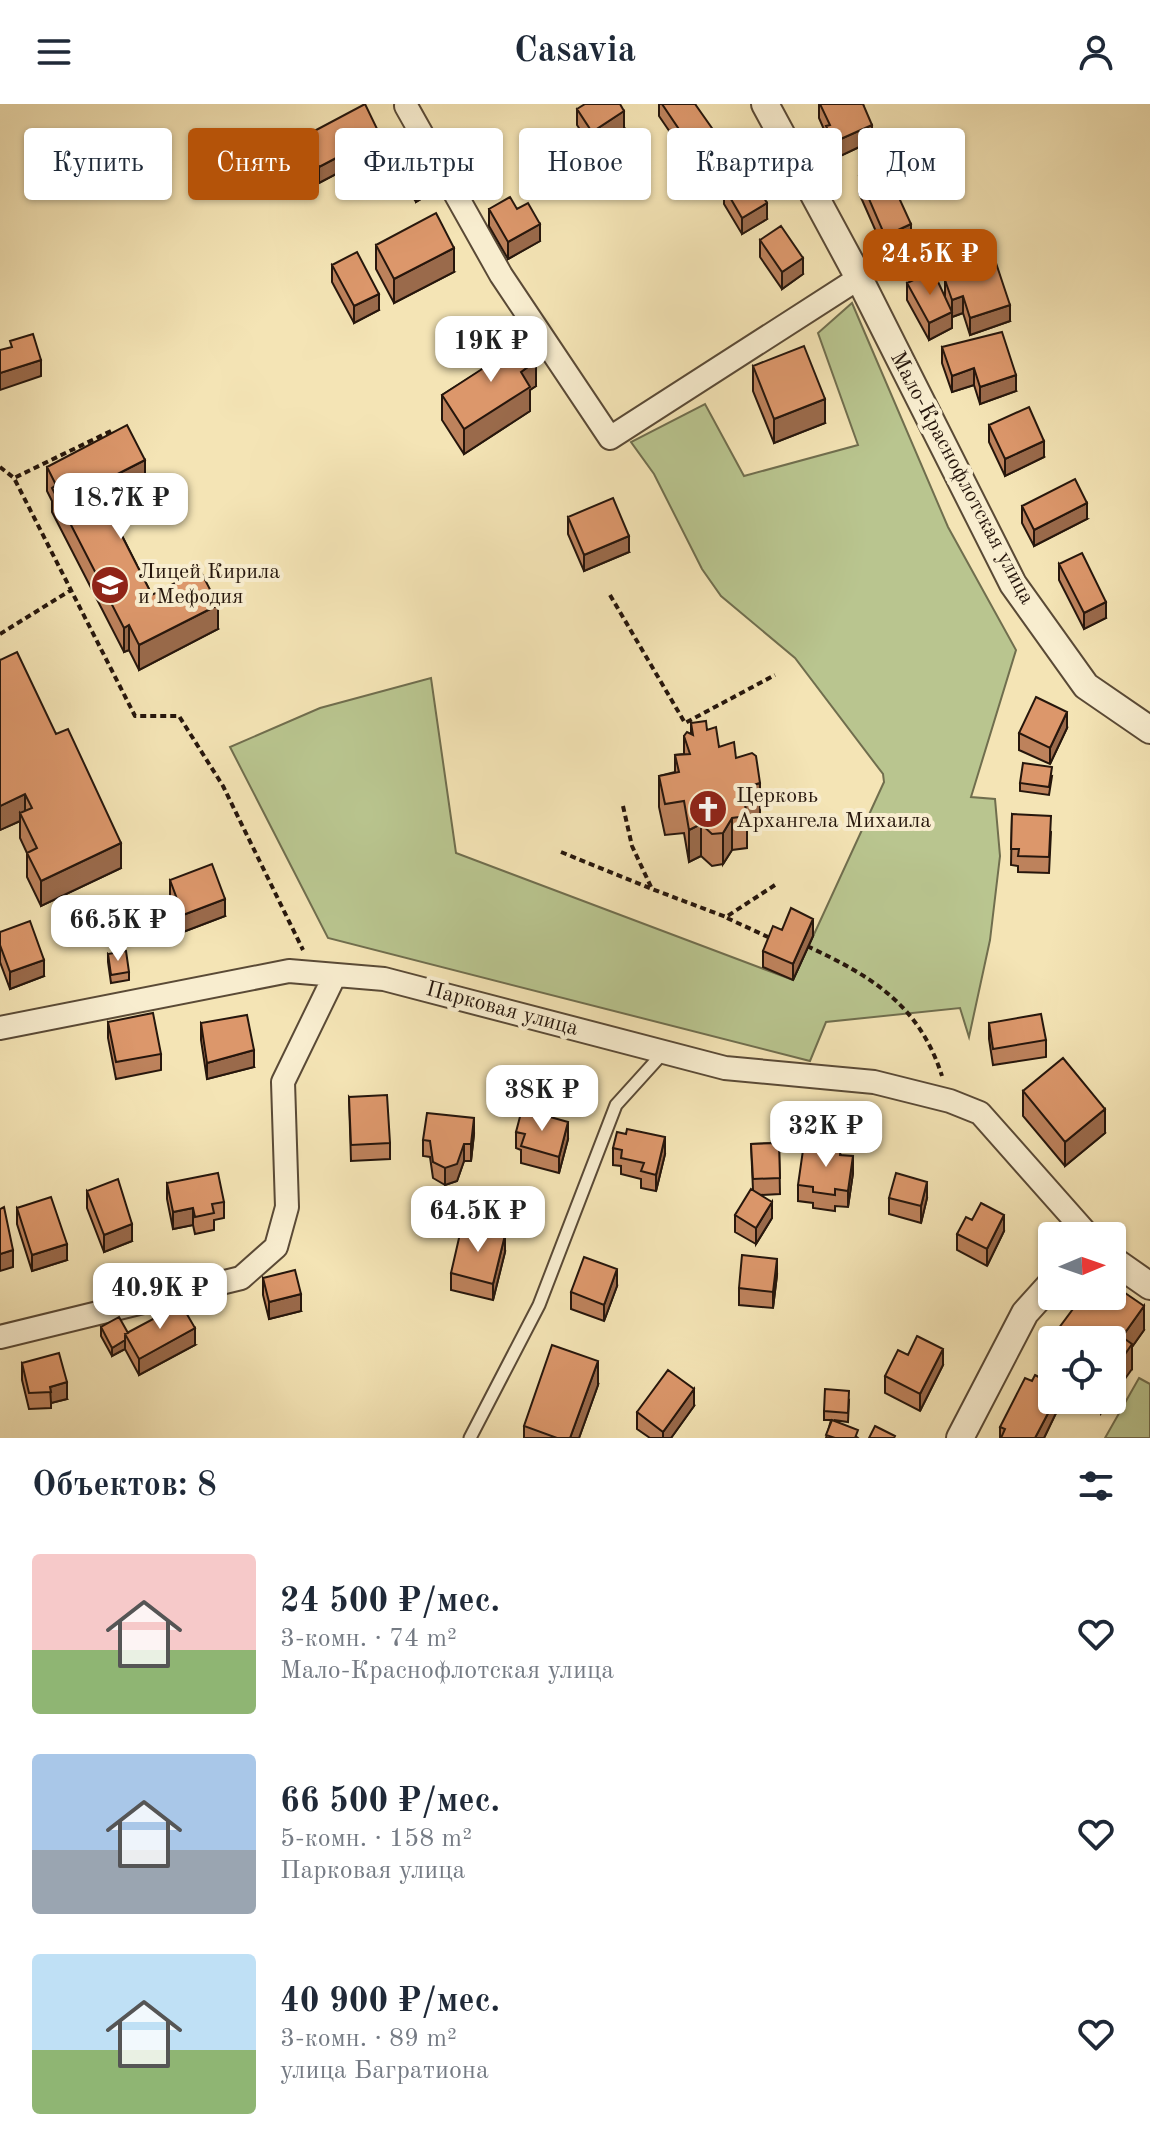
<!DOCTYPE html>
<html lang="ru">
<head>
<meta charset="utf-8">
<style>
	:root { --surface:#fff; --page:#f2f2f3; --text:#1f2937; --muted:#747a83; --accent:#b45309 }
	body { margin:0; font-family:"Old Standard TT",serif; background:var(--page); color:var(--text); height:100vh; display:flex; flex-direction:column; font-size:30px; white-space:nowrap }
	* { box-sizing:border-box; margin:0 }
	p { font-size:26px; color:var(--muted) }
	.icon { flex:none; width:44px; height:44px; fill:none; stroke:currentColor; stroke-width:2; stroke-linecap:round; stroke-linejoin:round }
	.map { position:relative; height:1334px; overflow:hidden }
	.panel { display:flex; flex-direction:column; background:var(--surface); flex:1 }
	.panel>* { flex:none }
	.hud { position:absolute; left:24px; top:24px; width:1102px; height:72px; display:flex; gap:16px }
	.needle { width:52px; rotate:88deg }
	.tools { position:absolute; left:1038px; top:1118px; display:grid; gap:16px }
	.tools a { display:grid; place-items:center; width:88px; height:88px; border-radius:8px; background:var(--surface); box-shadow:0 2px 6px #0004; font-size:40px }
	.price { position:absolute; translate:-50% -68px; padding:0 18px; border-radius:16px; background:#fff; color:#222; font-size:26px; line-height:52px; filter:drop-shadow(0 2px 4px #0008) }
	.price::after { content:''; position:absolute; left:50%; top:48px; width:24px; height:18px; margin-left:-12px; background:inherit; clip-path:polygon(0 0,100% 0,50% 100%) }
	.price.active { background:var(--accent); color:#fff }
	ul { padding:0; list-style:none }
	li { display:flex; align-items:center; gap:24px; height:200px; padding:0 32px }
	li span { display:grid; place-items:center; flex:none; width:224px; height:160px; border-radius:8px; color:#555 }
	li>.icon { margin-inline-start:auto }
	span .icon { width:96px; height:96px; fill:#fffc; stroke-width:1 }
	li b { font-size:34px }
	h2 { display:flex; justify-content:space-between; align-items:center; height:96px; padding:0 32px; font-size:34px }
	.chip { padding:0 28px; border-radius:8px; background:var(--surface); box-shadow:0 2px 6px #0004; font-size:28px; line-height:72px }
	.chip.active { background:var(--accent); color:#fff }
	header { display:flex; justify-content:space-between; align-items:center; height:104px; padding:0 32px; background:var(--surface); font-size:36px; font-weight:700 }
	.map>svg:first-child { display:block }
	.green { fill:#b9c58f; stroke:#706e4e; stroke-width:2 }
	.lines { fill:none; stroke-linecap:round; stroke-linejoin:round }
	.service-casing { stroke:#5a4a36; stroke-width:15 }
	.minor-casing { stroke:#5a4a36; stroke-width:26 }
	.tertiary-casing { stroke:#5a4a36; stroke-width:30 }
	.path { stroke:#26160c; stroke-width:4; stroke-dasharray:6 4; stroke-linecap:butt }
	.service { stroke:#f8edcf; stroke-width:11 }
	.minor { stroke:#f8edcf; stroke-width:22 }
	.tertiary { stroke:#f8edcf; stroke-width:26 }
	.wall { fill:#bd825c; stroke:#26160c; stroke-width:2 }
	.shaded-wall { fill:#9a6a4b; stroke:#26160c; stroke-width:2 }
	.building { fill:#dc976b; stroke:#26160c; stroke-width:2 }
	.labels { text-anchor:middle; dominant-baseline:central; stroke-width:8; stroke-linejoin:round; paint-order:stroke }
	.street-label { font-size:22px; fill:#26160c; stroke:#f8edcf }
	.poi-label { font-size:22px; fill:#26160c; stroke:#f8edcf; text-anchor:start }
</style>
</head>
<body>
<header><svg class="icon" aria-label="menu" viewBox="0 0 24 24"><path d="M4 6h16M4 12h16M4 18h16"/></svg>Casavia<svg class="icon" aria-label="person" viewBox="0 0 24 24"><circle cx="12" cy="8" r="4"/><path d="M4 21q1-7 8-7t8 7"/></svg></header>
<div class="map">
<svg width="1150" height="1334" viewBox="0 0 1150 1334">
	<rect width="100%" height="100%" fill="#f4e4b5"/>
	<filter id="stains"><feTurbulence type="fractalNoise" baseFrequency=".0025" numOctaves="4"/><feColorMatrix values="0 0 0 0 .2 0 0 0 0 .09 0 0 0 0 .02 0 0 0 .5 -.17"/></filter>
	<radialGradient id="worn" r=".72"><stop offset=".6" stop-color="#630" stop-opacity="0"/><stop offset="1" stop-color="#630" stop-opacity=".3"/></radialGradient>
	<path class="green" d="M852,199l96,224 68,123 -45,147 24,2 5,57 -10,84 -21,97 -9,-29 -134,14 -16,39 -482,-123 -98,-191 90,-39 111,-30 25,175 337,127 91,-198 -1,-8 -88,-116 -74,-62 -19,-27 -48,-95 -23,-32 74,-38 39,72 114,-31 -40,-112z
		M1139,1274l11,6v54h-45z"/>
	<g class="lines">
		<g class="service-casing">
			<path id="service" d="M470,1334l69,-133 77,-200 47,-52"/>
		</g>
		<g class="minor-casing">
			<path id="minor" d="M406,2l95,169 109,163 249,-160
				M0,924l289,-57 95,8 341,89 149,14 76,19 30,12 109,123
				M0,1233l241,-59 35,-31 11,-40 -4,-125 52,-107"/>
		</g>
		<g class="tertiary-casing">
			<path id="tertiary" d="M765,0l94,174 154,306 73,102 64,44
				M1112,1159h5l33,23
				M960,1334l65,-125 27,-30"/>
		</g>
		<path class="path" d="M111,327l-97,47 121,238h44l44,70 80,164
			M0,363l14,11
			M610,491l75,128 90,-48
			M0,530l71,-44
			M623,702l9,40 20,43 74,28 49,-32
			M561,748l91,37
			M727,814l41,19
			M807,842c64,30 112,58 135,130"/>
		<use href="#service" class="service"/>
		<use href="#minor" class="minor"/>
		<use href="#tertiary" class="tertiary"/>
	</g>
	<path class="wall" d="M659,0h36l19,44 -23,15 -32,-47z
		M819,0h44l9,37 -38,18 -8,-16v-9l-7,-16z
		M577,5l47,19 -32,20 -15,-23z
		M303,33l77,14 -61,32 -16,-30z
		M394,47l40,40 -18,11 -22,-34z
		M859,72l52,65 -26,11 -26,-59z
		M724,83l43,32 -25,15 -18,-30z
		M489,105h28l23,32 -32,18 -19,-33z
		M760,136l43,34 -21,15 -22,-32z
		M376,141l78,27 -60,31 -18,-34z
		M332,161l47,45 -25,13 -22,-41z
		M954,166l56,51 -40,14 -7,-22 -11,4v11l-23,12 -22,-40v-17l38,14v-17l9,-3z
		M511,241l25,41 -6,4v21l-66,43 -22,-34v-25l51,-32v-15z
		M942,243l74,44 -36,13 -6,-19 -22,7 -10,-29z
		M753,262l72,57 -51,20 -21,-52z
		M989,321l55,32 -39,19 -16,-34z
		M47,363l98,17 -39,20 46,91 66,34 -79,41 -10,-20 -5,2 -72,-140v-11l-5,-10z
		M1022,402l65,13 -53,27 -12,-23z
		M568,413l61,35 -45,19 -16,-37z
		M1059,460l47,54 -22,11 -25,-49z
		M0,556l56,74 65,134 -80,38 -14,-29v-24l-7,-15v-17l-20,9z
		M691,619l16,7 12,17 17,11 24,57 -13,3v30l-15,2 -9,14 -11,2 -11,-10 -12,6 -5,-29 -19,2 -6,-28v-31l16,-4v-17l9,-1v-18l7,-2z
		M1067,624l-17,36 -31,-14v-17z
		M1052,672l-3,19 -29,-4v-8z
		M1012,710l39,18 -2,41 -31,-1v-6l-7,-1z
		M170,776l55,36 -42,16 -13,-36z
		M782,826l31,6 -20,44 -30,-13v-16z
		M0,828l44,44 -34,13 -10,-27z
		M108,850l21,18v8l-18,3 -3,-21z
		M108,918l53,32v16l-45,9 -8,-41z
		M201,919l53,44 -47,12 -6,-39z
		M989,919l57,17v17l-53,8 -4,-26z
		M1023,987l82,42 -40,33 -42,-50z
		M349,993l41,46v16l-39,2z
		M516,1028l52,7 -9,34 -38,-10v-13l-5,-2z
		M474,1030l-3,27h-7l-7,20 -12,4 -12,-7 -3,-21 -7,-1v-16z
		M779,1039l1,51 -19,1 11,23 -16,26 -21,-12v-17l18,-25 -2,-46z
		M613,1044l52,6 -9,37 -15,-3v-9l-20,-5v-8l-8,-1z
		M841,1051l12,18 -5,34 -13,-1v5l-22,-3v-5l-15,-2v-16z
		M167,1079l57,19v16l-10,2v10l-19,4 -2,-9 -20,4 -6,-30z
		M87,1087l45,50 -28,11 -17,-44z
		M889,1094h38l-6,25 -32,-9z
		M17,1104l50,52 -35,11 -15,-47z
		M972,1116l32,11 -17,35 -30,-16v-16z
		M505,1148l-12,48 -42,-10v-17z
		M777,1171l-4,33 -34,-3v-17z
		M263,1174l38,33 -32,8 -6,-24z
		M617,1182l-13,35 -33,-12v-17z
		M1080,1204l64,22 -12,17v22l-80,-29v38l-8,-5v-25z
		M101,1223l27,6 67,12 -56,30 -14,-26 -13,7 -11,-20z
		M908,1251l35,10 -23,46 -35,-18v-17z
		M22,1259l45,36 -16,4v5l-22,1 -7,-29z
		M598,1281l-19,53h-55v-12z
		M849,1296l-1,22 -14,-2 24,18h-32l5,-18h-7v-9z
		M1052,1296h5v11l-13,27h-44v-11z
		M1083,1296h27l-9,13z
		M694,1302l-23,32h-21l-13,-9v-17z"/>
	<path class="shaded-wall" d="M624,7v17l-32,20v-16z
		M872,21v16l-38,18v-17z
		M714,27v17l-23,15v-16z
		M380,31v16l-61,32v-16z
		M434,70v17l-18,11v-16z
		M767,99v16l-25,15v-16z
		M540,120v17l-32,18v-17z
		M911,120v17l-26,11v-16z
		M454,144v24l-60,31v-24z
		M803,154v16l-21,15v-17z
		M379,190v16l-25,13v-17z
		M963,192v17l-11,4v-17z
		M1010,201v16l-40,14v-17z
		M952,208v16l-23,12v-17z
		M41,256v16l-41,14v-17z
		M536,257v25l-6,4v21l-66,43v-25l57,-57z
		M974,264v17l-22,7v-16z
		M1016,271v16l-36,13v-17z
		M825,295v24l-51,20v-24z
		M1044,337v16l-39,19v-17z
		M145,356v24l-49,25v-24z
		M1087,399v16l-53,27v-16z
		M629,432v16l-45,19v-16z
		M1106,498v16l-22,11v-16z
		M218,501v24l-79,41v-25z
		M129,521v25l-5,2v-24z
		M1067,608v16l-17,36v-16z
		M760,679v32l-13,3 -5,-30z
		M25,690v24l-5,-5v8l-20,9v-24z
		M732,714v32l-9,14v-31z
		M701,720v32l-12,6v-32z
		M121,739v25l-80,38v-25z
		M225,795v17l-42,16v-17z
		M813,815v17l-20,44v-16z
		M44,856v16l-34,13v-17z
		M254,946v17l-47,12v-16z
		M1105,1005v24l-40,33v-24z
		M474,1014v16l-3,27v-17z
		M568,1018v17l-9,34v-16z
		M665,1033v17l-9,37v-16z
		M464,1040v17l-7,20 -12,4v-17z
		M853,1052v17l-5,34v-16z
		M927,1078v16l-6,25v-17z
		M772,1098v16l-16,26v-16z
		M193,1104v17l-20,4v-17z
		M1004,1111v16l-17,35v-17z
		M132,1120v17l-28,11v-17z
		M505,1131v17l-12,48v-16z
		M67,1140v16l-35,11v-16z
		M13,1146v17l-13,4v-17z
		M777,1155v16l-4,33v-16z
		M617,1165v17l-13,35v-16z
		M301,1190v17l-32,8v-17z
		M1144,1202v24l-12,17v22l-20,28v-24l10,-36z
		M195,1224v17l-56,30v-16z
		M125,1236v9l-13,7v-8z
		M943,1245v16l-23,46v-17z
		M598,1257v24l-19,53h-9z
		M67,1278v17l-16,4 -1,-16z
		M694,1285v17l-23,32h-8v-6z
		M1055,1296h2v11l-13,27h-9z
		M1101,1296h9l-9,13z"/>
	<path class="building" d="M365,0l15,31 -61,32 -16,-30z
		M585,0h35l4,7 -32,21 -15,-23z
		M662,0h33l19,27 -23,16z
		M820,0h43l9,21 -38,17 -8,-16 4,-1z
		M413,35l21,35 -18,12 -22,-35z
		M884,61l27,59 -26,12 -26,-60z
		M749,68l18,31 -25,15 -18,-31z
		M510,93l7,12 11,-6 12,21 -32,18 -19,-33z
		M436,109l18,35 -60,31 -18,-34z
		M781,122l22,32 -21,14 -22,-32z
		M357,148l22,42 -25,12 -22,-41z
		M994,153l16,48 -40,13 -7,-22 -11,4 -7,-20 11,-3 -2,-7z
		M933,167l19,41 -23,11 -22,-40z
		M1002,228l14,43 -36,12 -6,-19 -22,8 -10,-29z
		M33,230l8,26 -41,13v-23l12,-3 -2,-6z
		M521,234l15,23 -15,11 9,15 -66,42 -22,-34 57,-37 -6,-10 14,-9 4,6z
		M804,242l21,53 -51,20 -21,-53z
		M1029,303l15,34 -39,18 -16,-34z
		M127,321l18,35 -49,25 56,110 48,-25 18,35 -79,40 -10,-20 -5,3 -72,-140 4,-3 -9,-18z
		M1075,375l12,24 -53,27 -12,-24z
		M613,394l16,38 -45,19 -16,-38z
		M1082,449l24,49 -22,11 -25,-49z
		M17,548l39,82 12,-5 53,114 -80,38 -14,-28 10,-5 -17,-35 12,-5 -7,-14 -25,12v-146z
		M1036,593l31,15 -17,36 -31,-15z
		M706,617l1,9 9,-3 3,20 15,-5 2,16 16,-5 4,3 4,27 -18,5 5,28 -15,2 -9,15 -11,1 -11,-10 -12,6 -5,-29 -19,3 -6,-28 20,-4 -4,-17 15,-1 -6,-18 3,-4 6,3 -2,-12z
		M1023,659l29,4 -3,20 -29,-4z
		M1012,710l39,2 -2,41 -31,-1 1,-7h-8z
		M212,760l13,35 -42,16 -13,-35z
		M791,804l22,11 -20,45 -30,-13 10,-25 9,4z
		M30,817l14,39 -34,12 -10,-27v-13z
		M126,847l3,21 -18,3 -3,-21z
		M153,909l8,41 -45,8 -8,-40z
		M1041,910l5,26 -53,9 -4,-26z
		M247,911l7,35 -47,13 -6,-40z
		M1063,954l42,51 -40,33 -42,-51z
		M387,991l3,48 -39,2 -2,-48z
		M522,1005l46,13 -9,35 -38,-11 4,-12 -9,-2z
		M427,1009l47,5 -3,26h-7l-7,20 -12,4 -12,-6 -3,-21 -7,-1z
		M627,1025l38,8 -9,38 -15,-4 3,-8 -23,-5 1,-8 -9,-2 4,-16 9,2z
		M821,1036l20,2 -1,13 13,1 -5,35 -13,-2v6l-22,-3v-5l-15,-2 5,-35 16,2z
		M779,1039l1,35 -27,1 -2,-35z
		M218,1069l6,29 -12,2 2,9 -19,4 -2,-9 -20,4 -6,-29z
		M896,1069l31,9 -6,24 -32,-8z
		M118,1075l14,45 -28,11 -17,-44z
		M751,1085l21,13 -16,26 -21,-13z
		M51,1093l16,47 -35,11 -15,-47z
		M981,1099l23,12 -17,34 -30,-15 9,-17 6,3z
		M4,1103l9,43 -13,4v-45z
		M462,1121l43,10 -12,49 -42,-11z
		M742,1151l35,4 -4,33 -34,-4z
		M584,1153l33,12 -13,36 -33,-13z
		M295,1166l6,24 -32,8 -6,-24z
		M1112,1180l32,22 -22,31 10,7 -20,29v-33h-60v14l-8,-6 32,-43 4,3 9,-12h23z
		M181,1200l14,24 -56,31 -14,-25z
		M119,1213l9,16 -3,1v6l-13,8 -11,-21z
		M917,1232l26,13 -23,45 -35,-18 13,-26 10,5z
		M552,1241l46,16 -28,77h-13l-33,-12z
		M59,1249l8,29 -17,5 1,5 -22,1 -7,-30z
		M668,1266l26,19 -31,43 -26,-20z
		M1035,1271l17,9 -2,7 2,1v8h3l-20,38h-34l4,-9 -5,-2 25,-49 7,3z
		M825,1285l24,2 -1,22 -24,-2z
		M832,1316l26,10 -3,8h-20l-9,-3z
		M875,1322l20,10 -1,2h-25z"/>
	<defs>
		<g id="school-disc" transform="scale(2)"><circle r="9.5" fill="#8f2418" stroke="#f8edcf"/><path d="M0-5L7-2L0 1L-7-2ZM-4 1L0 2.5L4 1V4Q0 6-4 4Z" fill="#fff"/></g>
		<g id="church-disc" transform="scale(2)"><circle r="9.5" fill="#8f2418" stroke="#f8edcf"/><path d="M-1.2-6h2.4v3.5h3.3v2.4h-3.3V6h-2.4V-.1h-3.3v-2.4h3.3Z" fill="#fff"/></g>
	</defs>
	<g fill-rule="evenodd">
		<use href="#school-disc" x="110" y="481"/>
		<use href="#church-disc" x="708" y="705"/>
	</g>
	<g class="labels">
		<g class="street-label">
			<text transform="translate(962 374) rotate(62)">Мало-Краснофлотская улица</text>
			<text transform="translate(502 905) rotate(15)">Парковая улица</text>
		</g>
		<g class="poi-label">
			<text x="138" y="468">Лицей Кирила<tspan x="138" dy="25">и Мефодия</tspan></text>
			<text x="736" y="692">Церковь<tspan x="736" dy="25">Архангела Михаила</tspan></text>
		</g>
	</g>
	<rect width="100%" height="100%" filter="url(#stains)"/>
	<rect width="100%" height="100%" fill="url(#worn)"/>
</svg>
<div class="tools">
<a><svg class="needle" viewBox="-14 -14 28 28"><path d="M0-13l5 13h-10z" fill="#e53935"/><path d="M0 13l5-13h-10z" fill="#747a83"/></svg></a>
<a><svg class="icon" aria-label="locate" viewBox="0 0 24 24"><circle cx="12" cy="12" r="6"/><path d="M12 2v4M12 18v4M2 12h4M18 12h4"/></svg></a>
</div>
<b class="price active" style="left:930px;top:193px">24.5K ₽</b>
<b class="price" style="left:491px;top:280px">19K ₽</b>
<b class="price" style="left:121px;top:437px">18.7K ₽</b>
<b class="price" style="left:118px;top:859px">66.5K ₽</b>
<b class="price" style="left:542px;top:1029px">38K ₽</b>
<b class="price" style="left:826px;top:1065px">32K ₽</b>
<b class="price" style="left:478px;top:1150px">64.5K ₽</b>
<b class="price" style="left:160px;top:1227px">40.9K ₽</b>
<div class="hud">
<a class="chip">Купить</a>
<a class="chip active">Снять</a>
<a class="chip">Фильтры</a>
<a class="chip">Новое</a>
<a class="chip">Квартира</a>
<a class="chip">Дом</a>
</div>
</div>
<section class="panel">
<h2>Объектов: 8<svg class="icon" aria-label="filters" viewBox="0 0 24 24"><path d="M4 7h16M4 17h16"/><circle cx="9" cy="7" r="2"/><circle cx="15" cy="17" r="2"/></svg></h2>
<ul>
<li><span style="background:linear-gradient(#f6c9c9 60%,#8fb573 0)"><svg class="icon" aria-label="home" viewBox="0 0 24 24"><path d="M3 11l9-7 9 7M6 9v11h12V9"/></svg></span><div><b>24 500 ₽/мес.</b><p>3-комн. · 74 m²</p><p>Мало-Краснофлотская улица</p></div><svg class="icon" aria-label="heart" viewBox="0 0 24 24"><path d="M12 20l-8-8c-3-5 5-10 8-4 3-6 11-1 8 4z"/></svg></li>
<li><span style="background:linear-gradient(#a9c7e8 60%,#9aa5b1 0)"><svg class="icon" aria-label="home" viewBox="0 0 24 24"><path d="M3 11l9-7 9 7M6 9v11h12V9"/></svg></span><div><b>66 500 ₽/мес.</b><p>5-комн. · 158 m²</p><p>Парковая улица</p></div><svg class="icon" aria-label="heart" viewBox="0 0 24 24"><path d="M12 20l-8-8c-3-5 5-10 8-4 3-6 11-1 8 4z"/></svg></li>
<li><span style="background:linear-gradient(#bfe0f5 60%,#8fb573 0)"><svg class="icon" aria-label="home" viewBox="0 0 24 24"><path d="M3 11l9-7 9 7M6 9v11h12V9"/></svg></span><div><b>40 900 ₽/мес.</b><p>3-комн. · 89 m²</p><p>улица Багратиона</p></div><svg class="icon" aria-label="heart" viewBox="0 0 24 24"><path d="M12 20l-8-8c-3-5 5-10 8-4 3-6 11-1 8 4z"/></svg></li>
</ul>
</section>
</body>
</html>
